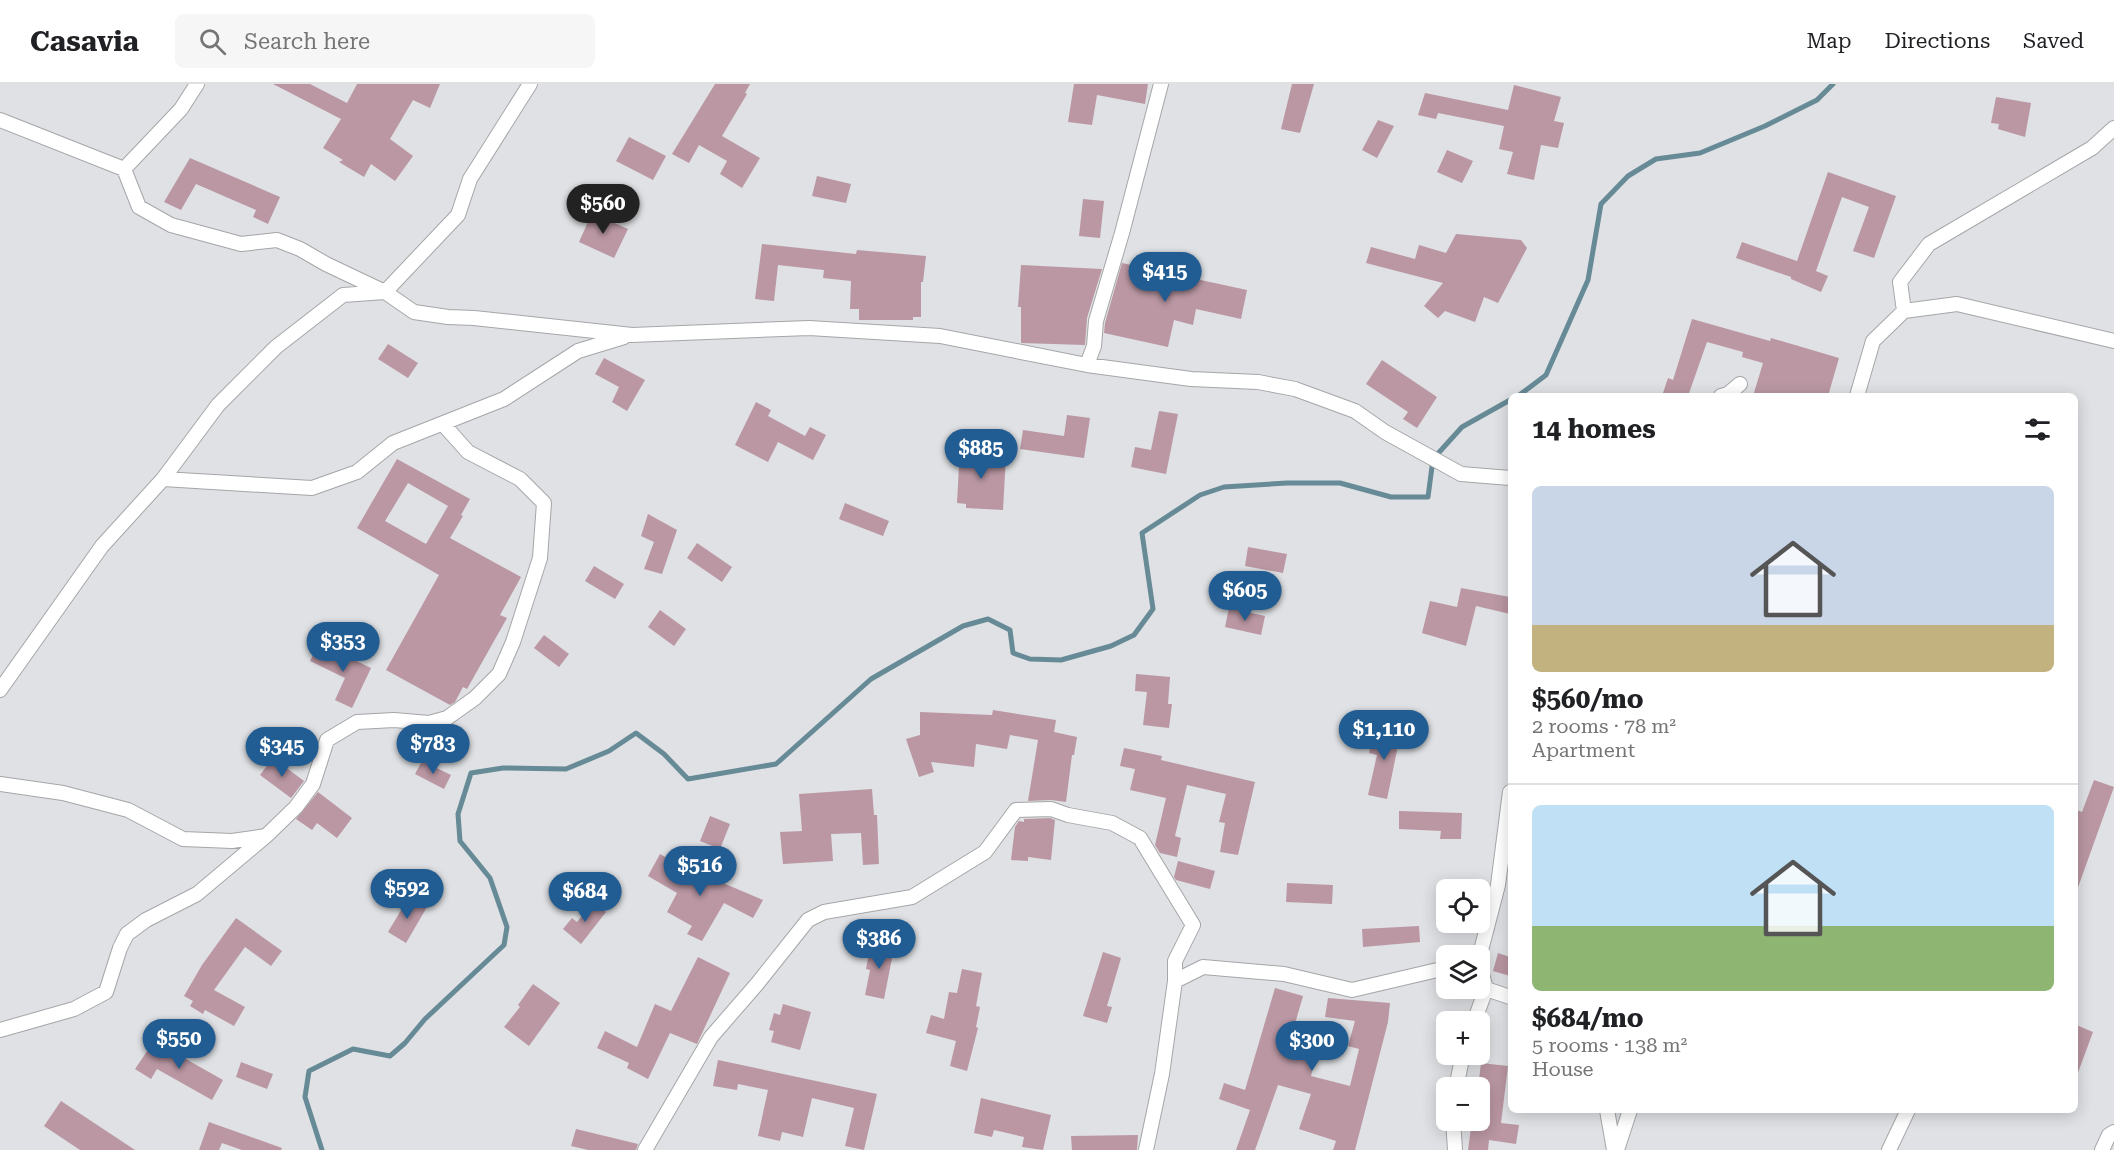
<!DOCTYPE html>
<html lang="en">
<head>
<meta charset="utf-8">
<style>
	:root { --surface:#fff; --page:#f6f6f6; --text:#202124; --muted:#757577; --line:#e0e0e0; --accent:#215c93 }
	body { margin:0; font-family:"Roboto Serif",serif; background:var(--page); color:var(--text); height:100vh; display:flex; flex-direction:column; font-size:22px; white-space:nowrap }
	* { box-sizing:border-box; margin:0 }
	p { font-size:20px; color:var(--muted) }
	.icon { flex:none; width:33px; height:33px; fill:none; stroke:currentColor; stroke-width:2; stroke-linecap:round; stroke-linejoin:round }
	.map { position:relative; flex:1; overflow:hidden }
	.details { position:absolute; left:1508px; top:309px; width:570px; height:720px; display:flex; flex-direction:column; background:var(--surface); border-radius:9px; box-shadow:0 3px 15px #0003 }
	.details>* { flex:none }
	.tools { position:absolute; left:1436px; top:795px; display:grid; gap:12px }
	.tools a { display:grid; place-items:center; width:54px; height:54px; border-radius:9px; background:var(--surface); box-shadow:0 3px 15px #0003; font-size:30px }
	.price { position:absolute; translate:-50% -51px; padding:0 14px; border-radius:21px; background:var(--accent); color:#fff; font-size:20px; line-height:39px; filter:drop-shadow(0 2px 3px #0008) }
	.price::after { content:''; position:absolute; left:50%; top:36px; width:18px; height:14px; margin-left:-9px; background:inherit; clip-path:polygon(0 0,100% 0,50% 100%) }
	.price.on { background:#222; color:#fff }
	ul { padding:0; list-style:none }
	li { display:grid; align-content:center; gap:12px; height:318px; padding:0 24px }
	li+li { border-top:2px solid var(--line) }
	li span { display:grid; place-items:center; height:186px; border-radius:9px; color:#555 }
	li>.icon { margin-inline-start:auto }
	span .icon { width:108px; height:108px; fill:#fffc; stroke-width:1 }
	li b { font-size:26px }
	h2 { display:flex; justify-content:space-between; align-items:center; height:72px; padding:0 24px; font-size:26px }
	header { display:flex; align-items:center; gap:36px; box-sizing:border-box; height:84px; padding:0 30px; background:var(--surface); border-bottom:2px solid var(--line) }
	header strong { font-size:28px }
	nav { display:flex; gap:33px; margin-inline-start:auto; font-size:21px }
	.search { width:420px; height:54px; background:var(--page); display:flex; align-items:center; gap:15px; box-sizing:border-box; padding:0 21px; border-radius:9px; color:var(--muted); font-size:22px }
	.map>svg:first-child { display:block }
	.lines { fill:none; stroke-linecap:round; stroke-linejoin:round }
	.stream { stroke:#678a97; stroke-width:5 }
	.building { fill:#ba97a3; fill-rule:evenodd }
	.minor-casing { stroke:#a4a6a8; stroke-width:16 }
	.minor { stroke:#fff; stroke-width:14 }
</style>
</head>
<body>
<header>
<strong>Casavia</strong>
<div class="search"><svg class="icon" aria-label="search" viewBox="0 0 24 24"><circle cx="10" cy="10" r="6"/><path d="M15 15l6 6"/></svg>Search here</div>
<nav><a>Map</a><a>Directions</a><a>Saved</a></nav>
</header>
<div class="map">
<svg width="2114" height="1066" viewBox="0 0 2114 1066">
	<rect width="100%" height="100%" fill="#dfe1e4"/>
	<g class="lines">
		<path class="stream" d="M1518,312l28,-21 42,-95 13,-76 27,-28 28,-17 44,-6 65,-27 52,-26 16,-16
			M322,1066l-17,-53 4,-26 44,-22 37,7 15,-13 20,-24 79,-74 3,-18 -17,-49 -30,-37 -2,-27 13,-41 32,-5 63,1 43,-18 27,-18 28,21 24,25 88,-15 95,-85 92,-53 25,-7 22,11 3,23 17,6 31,1 50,-14 23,-11 19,-26 -11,-76 58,-38 24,-8 63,-4h53l51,14h37l5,-38 29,-32 48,-27"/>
	</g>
	<path class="building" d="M273,0h37l37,19 10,-19h83l-10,24 -17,-8 -23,39 23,17 -18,25 -24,-17 -7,13 -25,-15 4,-2 -20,-12 18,-29z
		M715,0h35l-5,9 2,1 -25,42 38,22 -18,30 -22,-14 7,-13 -28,-16 -10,18 -17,-9z
		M1074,0h74l-3,20 -48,-9 -5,30 -24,-3z
		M1292,0h22l-14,49 -19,-4z
		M1514,1l47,12 -7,24 10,2 -6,25 -17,-3 -7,35 -27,-6 6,-22 -14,-3 5,-23 -66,-13 -2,6 -18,-4 7,-22 83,17z
		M1996,13l35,6 -6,34 -27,-8 1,-5 -8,-1z
		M1378,36l16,6 -17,32 -15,-8z
		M629,53l37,19 -13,24 -37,-19z
		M1447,66l26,11 -11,22 -25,-11z
		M190,74l90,39 -12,27 -15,-7 3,-7 -60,-26 -15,26 -17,-8z
		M1828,88l68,24 -22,62 -21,-7 16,-44 -27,-10 -26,74 12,5 -7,16 -30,-13v-2l-55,-19 6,-16 55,19z
		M817,92l34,8 -5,19 -34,-7z
		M1083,115l21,2 -4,37 -21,-2z
		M592,129l36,16 -14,29 -35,-16z
		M1456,150l65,6 6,8 -29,55 -14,-6 -9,25 -30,-11 -7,7 -14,-12 19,-23 -77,-20 5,-16 44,12 4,-14 27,8z
		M762,160l94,10 1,-4 69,6 -3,26h-2v35h-8v3h-54v-11h-9l1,-28 -28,-3 1,-8 -46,-5 -4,36 -19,-2z
		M1122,179l125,27 -6,29 -45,-10 -3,16 -19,-5 -6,27 -64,-14 1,-10z
		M1021,181l81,4 -15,49 -2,27 -64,-2v-36h-3z
		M1692,235l78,22 1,-3 68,20 -11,38h-75l10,-33 -21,-6 1,-5 -36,-10 -19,54h-26l6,-18 5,2z
		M388,260l30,19 -10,15 -30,-19z
		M604,274l41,22 -18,31 -15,-9 7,-15 -24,-13z
		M1382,276l55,37 -20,31 -14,-9 5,-7 -42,-28z
		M756,318l15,8 -3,6 37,20 5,-9 16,8 -13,25 -35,-18 -10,20 -33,-17z
		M1159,327l19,3 -12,60 -35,-7 4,-20 16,3z
		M1067,331l23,3 -6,40 -64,-9 3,-19 41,6z
		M960,363l16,1 -1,6 31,2 -3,54 -37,-2v-4l-9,-1z
		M397,375l73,40 -9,16 2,1 -13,22 71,39 -21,38 7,3 -40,71 -4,-2 -8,15 -5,3 -64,-35 53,-95 -82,-47zM408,399l40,23 -22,38 -41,-23z
		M845,419l44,18 -6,15 -44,-17z
		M648,430l29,16 -15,44 -18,-5 10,-27 -13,-6z
		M697,459l35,24 -10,15 -35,-24z
		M1248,463l39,7 -4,19 -38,-7z
		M594,482l30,18 -9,15 -30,-18z
		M1461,504l49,9v17l-34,-8 -10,40 -44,-13 8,-32 27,6z
		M1229,524l36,8 -4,19 -36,-8z
		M660,526l26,19 -12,17 -26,-19z
		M544,551l25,19 -10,13 -25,-19z
		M319,559l52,25 -19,40 -17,-8 10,-22 -35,-17z
		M1136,590l34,3 -2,27h4l-3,24 -26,-3 4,-33 -12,-1z
		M993,626l63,10 -2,12 23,5 -3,18h-2l-6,47 -15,-2 -23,1 10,-61 -28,-5 -3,14 -31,-5 -2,23 -43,-5 3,10 -15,5 -13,-38 14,-4v-23l72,3z
		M1382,643l19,4 -14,68 -19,-4 9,-40 -8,-2 4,-18 7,2z
		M1124,664l38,8 -1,4 94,22 -17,73 -18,-3 5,-29 -6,-1 7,-28 -39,-9 -12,51 6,2 -4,19 -17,-4 -5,-8 11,-47 -36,-8 5,-21 -15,-3z
		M273,674l31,23 -13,17 -31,-23z
		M422,677l29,14 -7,14 -29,-15z
		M2094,696l20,7 -38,106h-2v-84l8,3z
		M872,705l2,26h3l2,49 -16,1 -2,-32 -30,1 2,27 -50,3 -3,-32 22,-1 -3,-37z
		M318,708l34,26 -15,20 -20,-15 -5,7 -16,-11z
		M1399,727l63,2 -1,26h-21l1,-8 -42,-2z
		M710,732l20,8 -10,25 -20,-8z
		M1050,734l5,2 -4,40 -23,-3v4l-17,-1 4,-33 4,-6 5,1v-3z
		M660,770l54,30 2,-4 47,20 -10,18 -29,-15 -22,38 -15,-7 5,-8 -25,-14 10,-19 -29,-17z
		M1178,777l37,10 -5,18 -34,-9 -2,-3z
		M1287,799l46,2 -1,19 -46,-2z
		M409,813l18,10 -21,36 -18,-11z
		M594,818l12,10 -25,32 -18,-15 9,-11 5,4z
		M236,834l46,33 -11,15 -26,-19 -31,43 31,17 -11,19 -29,-16 -2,4 -13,-8 3,-5 -9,-5 18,-31z
		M1419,842l1,16 -57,5 -1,-18z
		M871,859l23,5 -10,51 -19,-4 5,-25 -4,-1z
		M1103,868l18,6 -14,48 5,1 -5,16 -24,-7z
		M1498,869l12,4v19l-17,-5z
		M698,873l32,16 -33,71 -27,-11 -22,46 -21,-11 2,-5 -32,-15 8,-17 32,16 18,-43 16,7z
		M962,885l20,4 -6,33 4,1 -4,20 2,1 -11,43 -17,-5 6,-25 -30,-8 5,-18 13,4 5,-27 8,1z
		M533,900l27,19 -31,43 -25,-19 16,-20 -2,-2z
		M1275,904l28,8 -13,45 28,8 -7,27 39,10 9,-37 -11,-3 7,-25 -30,-4 3,-19 62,5 -2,19 -33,128h-22l3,-9 -37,-12 12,-35 -33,-9 -23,65h-19l14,-40 -31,-11 5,-16 21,7z
		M783,920l28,8 -11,38 -29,-8 3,-11 -5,-1 5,-17 6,2z
		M2074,940l19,8 -17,46h-2z
		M154,957l69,39 -11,20 -55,-31 -6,10 -16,-10z
		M718,976l159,34 -13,56 -19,-4 9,-38 -42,-10 -9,39 -21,-5 -2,9 -22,-5 10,-46 -30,-6 -1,6 -24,-4z
		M241,978l32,12 -6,15 -31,-12z
		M1481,979l27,3 -7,57 18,2 -3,19 -27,-4 -1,10h-20l4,-30h7l-1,-32z
		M981,1014l70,17 -8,35 -21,-3 2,-10 -30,-7 -2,7 -18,-4z
		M61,1017l74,49h-55l-36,-24z
		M209,1038l73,26 -1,2h-39l-20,-7 -3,7h-20z
		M576,1045l62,15 -2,6h-48l-17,-4z
		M1138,1051l-1,15h-65l-1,-14z"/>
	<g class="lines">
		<g class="minor-casing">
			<path id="minor" d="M0,36l124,49 15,38 32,18 70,19 36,-4 23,9 26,15 59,28 29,20 34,5 26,1 158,17 177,-7 131,8 147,29 104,14 67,3 37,7 60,22 30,21 76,42 49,4
				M124,85l57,-60 16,-25
				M1904,227l-4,-29 29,-38 163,-96 22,-20
				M1087,281l7,-19 2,-25 26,-88 39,-149
				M1721,312l7,-2 12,-10
				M1857,312l16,-55 31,-30 53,-7 157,37
				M163,395l149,9 45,-16 36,-29 111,-44 74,-48 46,-14
				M0,606l102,-144 61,-67 55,-74 58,-58 67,-52 42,-3 73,-77 12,-36 60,-95
				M0,700l63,9 65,17 55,29 49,2 34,-5 30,-29 17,-23 14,-44 30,-18 37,-2 35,3 18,-5 28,-20 24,-24 14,-32 27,-84 4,-55 -24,-24 -52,-27 -25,-28
				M1479,874l19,-73 12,-93
				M1175,897l28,-14 81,7 68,16 94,-22
				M1486,905l24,8
				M1474,938l12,-33 -7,-26
				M0,946l74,-21 32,-17 14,-44 7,-14 19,-14 51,-26 69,-58
				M1456,1004l7,-34
				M1607,1026l7,40
				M1453,1036l2,30
				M645,1066l66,-113 46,-53 51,-64 16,-8 88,-15 73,-45 31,-42 35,-1 17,6 44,8 28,15 53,87 -18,36v20l-13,93 -16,76
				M1617,1066l13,-40
				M1889,1066l19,-40
				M2102,1066l7,-15 5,-3"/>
		</g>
		<use href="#minor" class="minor"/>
	</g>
</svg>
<div class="tools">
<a><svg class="icon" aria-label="locate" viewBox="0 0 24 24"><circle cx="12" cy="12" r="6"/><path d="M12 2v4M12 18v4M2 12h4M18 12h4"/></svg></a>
<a><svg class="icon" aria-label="layers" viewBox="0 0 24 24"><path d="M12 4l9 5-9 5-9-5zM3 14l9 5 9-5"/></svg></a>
<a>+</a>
<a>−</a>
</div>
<b class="price on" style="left:603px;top:151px">$560</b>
<b class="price" style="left:1165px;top:219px">$415</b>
<b class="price" style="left:981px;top:396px">$885</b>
<b class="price" style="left:1245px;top:538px">$605</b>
<b class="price" style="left:343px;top:589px">$353</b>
<b class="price" style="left:1384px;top:677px">$1,110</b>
<b class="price" style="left:433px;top:691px">$783</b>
<b class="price" style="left:282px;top:694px">$345</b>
<b class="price" style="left:700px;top:813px">$516</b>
<b class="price" style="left:407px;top:836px">$592</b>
<b class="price" style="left:585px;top:839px">$684</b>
<b class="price" style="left:879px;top:886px">$386</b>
<b class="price" style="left:179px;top:986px">$550</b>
<b class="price" style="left:1312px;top:988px">$300</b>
<section class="details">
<h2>14 homes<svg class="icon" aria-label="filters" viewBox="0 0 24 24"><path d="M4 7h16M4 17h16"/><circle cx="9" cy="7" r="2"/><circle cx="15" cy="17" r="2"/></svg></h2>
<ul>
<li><span style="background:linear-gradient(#c9d6e8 75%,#c2b280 0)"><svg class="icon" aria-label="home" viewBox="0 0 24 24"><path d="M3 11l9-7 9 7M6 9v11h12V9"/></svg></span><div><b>$560/mo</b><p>2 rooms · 78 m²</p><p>Apartment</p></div></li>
<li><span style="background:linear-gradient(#bfe0f5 65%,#8fb573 0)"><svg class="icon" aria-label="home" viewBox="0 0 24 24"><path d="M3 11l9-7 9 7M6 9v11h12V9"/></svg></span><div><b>$684/mo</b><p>5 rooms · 138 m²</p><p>House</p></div></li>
</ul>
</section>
</div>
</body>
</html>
